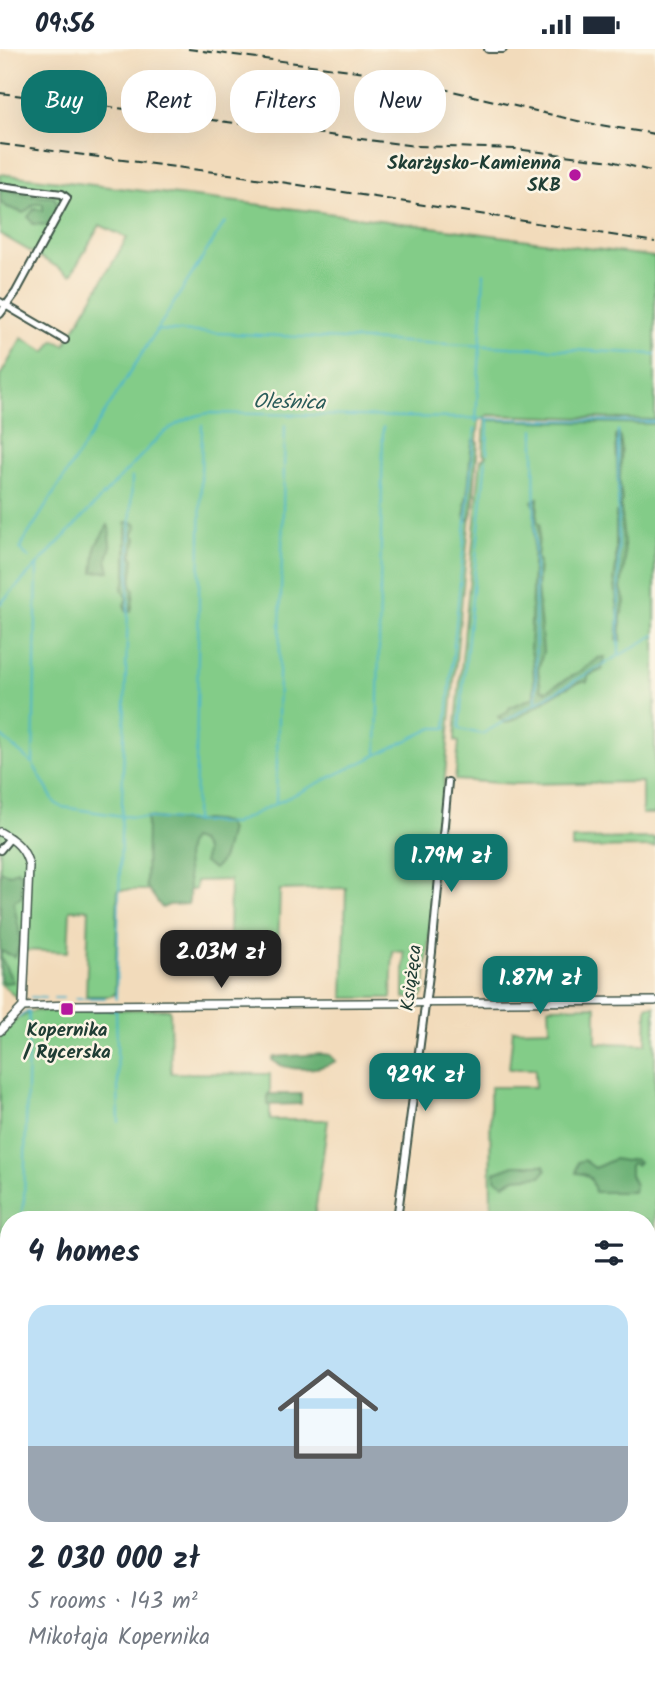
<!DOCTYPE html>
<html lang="en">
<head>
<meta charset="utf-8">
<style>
	:root { --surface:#fff; --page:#f6f6f7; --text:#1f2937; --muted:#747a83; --accent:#0f766e }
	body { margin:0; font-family:Kalam,sans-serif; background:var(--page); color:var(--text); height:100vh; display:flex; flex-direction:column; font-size:26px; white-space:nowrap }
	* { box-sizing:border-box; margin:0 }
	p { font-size:23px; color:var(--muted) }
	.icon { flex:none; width:38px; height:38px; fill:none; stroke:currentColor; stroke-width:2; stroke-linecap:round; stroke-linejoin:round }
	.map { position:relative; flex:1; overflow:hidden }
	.sheet { position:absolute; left:0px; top:1162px; width:656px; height:471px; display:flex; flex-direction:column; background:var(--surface); border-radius:28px 28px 0 0; box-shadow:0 7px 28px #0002 }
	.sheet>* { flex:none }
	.top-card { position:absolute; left:21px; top:21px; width:614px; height:63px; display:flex; gap:14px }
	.price { position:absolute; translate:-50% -60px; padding:0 16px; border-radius:14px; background:var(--accent); color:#fff; font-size:23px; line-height:46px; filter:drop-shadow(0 2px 4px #0008) }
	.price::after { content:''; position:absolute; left:50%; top:42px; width:21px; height:16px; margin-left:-10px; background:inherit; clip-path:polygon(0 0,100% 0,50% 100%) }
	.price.on { background:#222; color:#fff }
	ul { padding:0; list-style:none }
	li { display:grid; align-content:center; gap:14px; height:371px; padding:0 28px }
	li span { display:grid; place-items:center; height:217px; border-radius:21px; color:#555 }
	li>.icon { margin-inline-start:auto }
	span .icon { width:126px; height:126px; fill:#fffc; stroke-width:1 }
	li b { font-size:30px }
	h2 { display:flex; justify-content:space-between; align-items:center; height:84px; padding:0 28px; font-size:30px }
	.pill { padding:0 24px; border-radius:28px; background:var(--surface); box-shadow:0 7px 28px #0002; font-size:24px; line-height:63px }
	.pill.on { background:var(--accent); color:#fff }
	.status { display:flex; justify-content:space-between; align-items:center; height:49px; padding:0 35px; background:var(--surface); direction:ltr }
	.status svg { height:19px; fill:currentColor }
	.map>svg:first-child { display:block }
	.green { fill:#83cc88; stroke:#51845e; stroke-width:2 }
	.forest { fill:#6ab074; stroke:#447654; stroke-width:2 }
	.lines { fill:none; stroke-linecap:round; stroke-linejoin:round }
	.stream { stroke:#4eb7cb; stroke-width:2 }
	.minor-casing { stroke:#3f5548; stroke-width:10 }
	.tertiary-casing { stroke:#3f5548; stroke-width:10 }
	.minor { stroke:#fff; stroke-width:6 }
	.tertiary { stroke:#fff; stroke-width:7 }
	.rail { stroke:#1f3d34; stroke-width:2; stroke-dasharray:10 5; stroke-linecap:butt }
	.poi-dot { fill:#b5179e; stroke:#fcf5e5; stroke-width:2.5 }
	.labels { text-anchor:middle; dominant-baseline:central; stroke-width:5; stroke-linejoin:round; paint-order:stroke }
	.poi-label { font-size:19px; font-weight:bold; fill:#1f3d34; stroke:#fcf5e5; text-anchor:end }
	.street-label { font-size:19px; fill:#1f3d34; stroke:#fcf5e5 }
	.water-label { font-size:21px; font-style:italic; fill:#2b5c5a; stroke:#fcf5e5 }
</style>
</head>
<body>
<div class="status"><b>09:56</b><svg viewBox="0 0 49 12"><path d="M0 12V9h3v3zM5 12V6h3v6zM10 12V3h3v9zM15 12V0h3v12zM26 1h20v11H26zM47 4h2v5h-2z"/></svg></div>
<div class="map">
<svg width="655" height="1632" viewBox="0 0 655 1632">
	<rect width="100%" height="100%" fill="#fcf5e5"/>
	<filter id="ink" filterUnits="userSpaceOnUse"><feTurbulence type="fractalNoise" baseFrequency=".0143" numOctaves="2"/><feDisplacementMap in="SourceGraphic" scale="14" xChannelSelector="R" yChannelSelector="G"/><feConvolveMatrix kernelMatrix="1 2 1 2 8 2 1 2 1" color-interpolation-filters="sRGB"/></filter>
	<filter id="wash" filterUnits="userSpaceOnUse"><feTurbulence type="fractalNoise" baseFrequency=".00686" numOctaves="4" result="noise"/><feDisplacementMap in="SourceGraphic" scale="28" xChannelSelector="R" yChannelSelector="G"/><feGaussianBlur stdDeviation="1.57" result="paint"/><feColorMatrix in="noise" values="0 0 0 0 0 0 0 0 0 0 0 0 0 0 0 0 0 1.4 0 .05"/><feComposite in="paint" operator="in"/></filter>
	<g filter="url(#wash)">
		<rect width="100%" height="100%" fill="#f2dbbb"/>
		<path class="green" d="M0,125l312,37 343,46v163l-167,-5 -9,6 -55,572 -4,5h-16v-46l-11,-1 -2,47h-48l3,-110 -66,2 -2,58h-49l1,-68 -34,1 -1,9h-77l-3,104 -4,2h-25l3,-87 -19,1 -2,42 -45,-2 -4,50 -19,-17v-607l22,-38 24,14 8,-12 11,5 62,-107 -27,-13 -29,50 -71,-41z
			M485,371l170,4v390h-13v-32l-126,2 -61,-4 4,-38 -4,-1v-6l25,-268 1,-7 5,-4 -3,-3z
			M655,789v9l-83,1v-9z
			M596,957v37l50,1 1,-38h8v463l-7,-1v-248h-157l-1,-133h45v-18h-26l4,-39 37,-1 -1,-22z
			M170,960l1,64 99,1v46h58l-14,100h-305v453h269l-1,8h-277v-646l14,-15 20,-9z
			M648,1438h7v33l-7,7 7,6v17l-7,3z"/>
		<path class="forest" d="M0,139l30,8 24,1c7,10 1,20 -7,28l-14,-1 -5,-7 7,-9 8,3v-7h-9l-10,9 -17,-6 -7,-6z
			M618,383c7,17 1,35 2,52 1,9 3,15 1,23l4,53 -4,28 4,14 -4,15v24l-4,-1 2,-23 -5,-38 2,-12v-54l3,-2 -3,-74z
			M473,391l5,2 -5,65 -3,12 -4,1c-3,-15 2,-26 3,-40 1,-14 0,-26 4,-40z
			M538,449l-1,23 3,3 -3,34 2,5 -2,24 6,65 -5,18 3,19 6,2c11,-8 45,-25 51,-33l7,-1 -3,13 -13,5 -2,7c-18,-4 -62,37 -82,41l-7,-6 9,-5 3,-5 24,-10c0,-10 0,-41 -4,-48l5,-142 -3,-6z
			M126,473l8,1 3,4 -4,7 3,4 -4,18 2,3 -3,25 3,6c-1,7 -1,14 -3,21l-4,1 -3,-7 3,-7 -5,-9 4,-11z
			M108,476c4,7 -1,14 3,21l-4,13 3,12 -17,1 3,-27z
			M147,768l46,5 11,-2 21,2 5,8c-5,15 -4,29 -16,39l-10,-6 1,-13 -5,-8 -9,-3c-12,17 3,49 -3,65l-19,1 -7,3 -16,-22z
			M17,821l4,4 1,23 -8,4c1,20 12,36 1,56l-14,-6v6l12,25 -8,1 -5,-3v-109l10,3z
			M322,1005l8,1 6,6c-16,10 -50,11 -64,-1l2,-3z
			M268,1045h33v10l-33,1z
			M614,1110l11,2 9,-2 5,3 -3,3 -3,-2 -3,2v10l5,10 -2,7h-38c-3,-14 -5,-18 -19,-19l2,-11 6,-2 11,8z
			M514,1116h30l2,5 -5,6 -26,2 -11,6 -9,-5v-7z"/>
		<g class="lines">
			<path class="stream" d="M155,281l500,24
				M476,373l8,-149
				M534,380l2,273
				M618,381l1,225
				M487,404l1,-34
				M29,509l-9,-9 2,-5 203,-322
				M0,555l159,-167c15,-13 30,-21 50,-24l446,9
				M446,678l29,-299
				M459,680l27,-271
				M459,680l23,5 173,-99
				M0,686l33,29 22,39 7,4 60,9 111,8 200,-96h14
				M377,704l6,-326
				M33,714l4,-197
				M276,753l9,-377
				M195,773l7,-397
				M31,948l14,1
				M54,949h9
				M75,949h30
				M116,950l16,-522
				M74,960h42l3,113
				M18,969l10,-7
				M20,1171l4,-20 5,-189
				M0,1236l9,-28"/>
		</g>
	</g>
	<g filter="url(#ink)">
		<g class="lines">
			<g class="minor-casing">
				<path id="minor" d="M488,0h15
					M0,137l62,8 5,4 -51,94 -16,22
					M0,253l65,38
					M0,801l10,-12
					M397,1171l35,-268 16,-170
					M338,1632l1,-8"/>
			</g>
			<g class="tertiary-casing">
				<path id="tertiary" d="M0,783c16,9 25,16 29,34l-6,141
					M23,958l45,-2 587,-4
					M0,982l23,-24"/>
			</g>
			<use href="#minor" class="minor"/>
			<use href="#tertiary" class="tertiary"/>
			<path class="rail" d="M188,0l193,25 201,48 73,12
				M0,44l416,53 100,3 95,12 44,11
				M0,95l237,31 418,67"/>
		</g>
	</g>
	<g class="poi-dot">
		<circle cx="575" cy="126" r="7"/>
		<rect x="60" y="953" width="14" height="14" rx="3.5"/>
	</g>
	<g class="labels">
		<g class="poi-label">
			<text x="561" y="115">Skarżysko-Kamienna<tspan x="561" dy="22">SKB</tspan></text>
			<text x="67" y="982" text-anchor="middle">Kopernika<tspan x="67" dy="22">/ Rycerska</tspan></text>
		</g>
		<g class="street-label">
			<text transform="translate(412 929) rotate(-83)">Książęca</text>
		</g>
		<g class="water-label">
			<text transform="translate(289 354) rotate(1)">Oleśnica</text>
		</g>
	</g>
</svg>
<b class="price" style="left:451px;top:845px">1.79M zł</b>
<b class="price on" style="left:221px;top:941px">2.03M zł</b>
<b class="price" style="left:540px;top:967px">1.87M zł</b>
<b class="price" style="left:425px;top:1064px">929K zł</b>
<div class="top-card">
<a class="pill on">Buy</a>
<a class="pill">Rent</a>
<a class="pill">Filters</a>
<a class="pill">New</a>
</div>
<section class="sheet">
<h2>4 homes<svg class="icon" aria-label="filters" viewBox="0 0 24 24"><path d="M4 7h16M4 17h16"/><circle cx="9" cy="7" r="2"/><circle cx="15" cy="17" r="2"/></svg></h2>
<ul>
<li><span style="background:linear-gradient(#bfe0f5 65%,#9aa5b1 0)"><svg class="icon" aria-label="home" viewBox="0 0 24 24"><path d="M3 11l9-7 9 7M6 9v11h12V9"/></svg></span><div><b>2 030 000 zł</b><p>5 rooms · 143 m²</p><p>Mikołaja Kopernika</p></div></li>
</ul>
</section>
</div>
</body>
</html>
